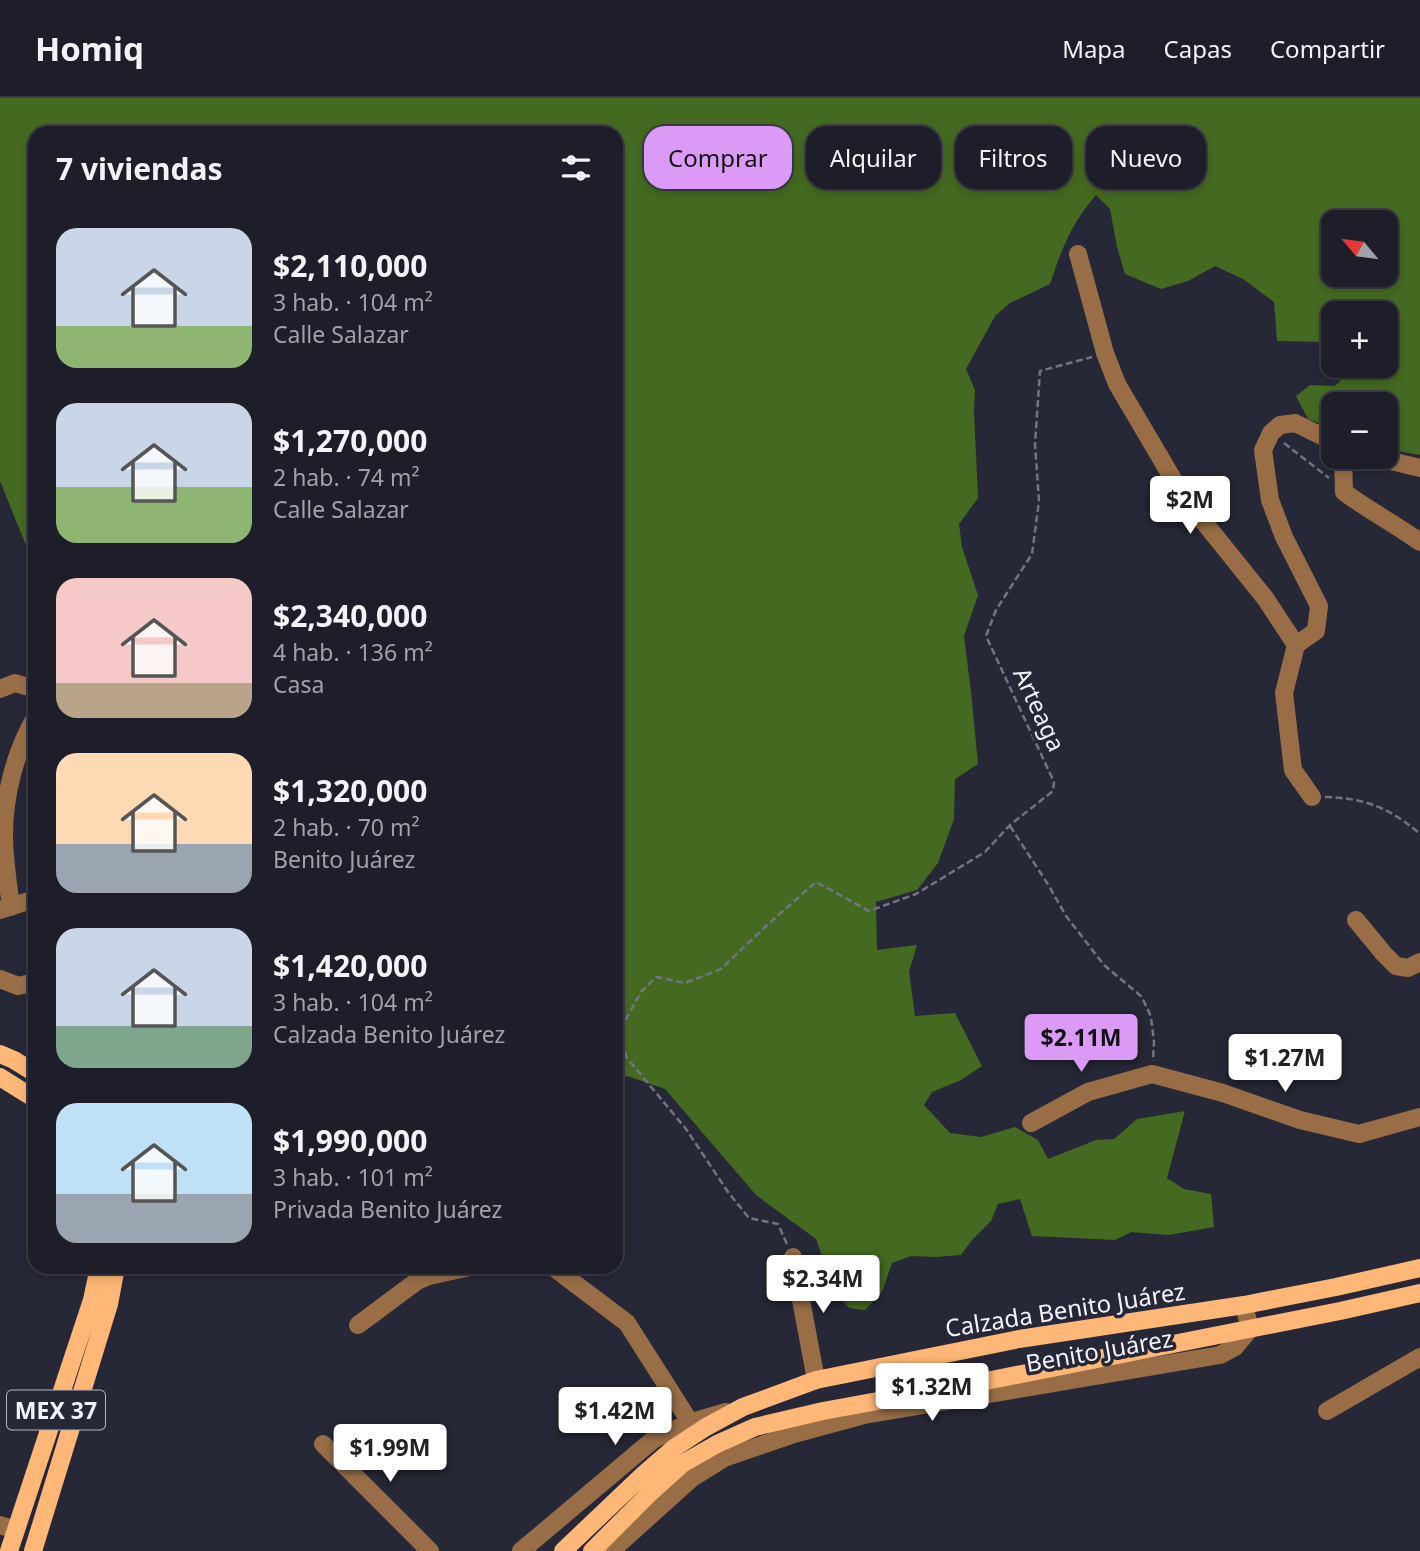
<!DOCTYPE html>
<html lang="es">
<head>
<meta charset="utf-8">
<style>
	:root { --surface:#1d1e29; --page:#2a2b35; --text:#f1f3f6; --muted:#a0a2a8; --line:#3b3c46; --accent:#da9af6 }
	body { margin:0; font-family:"Noto Sans",sans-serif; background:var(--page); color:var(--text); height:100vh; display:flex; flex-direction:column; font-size:26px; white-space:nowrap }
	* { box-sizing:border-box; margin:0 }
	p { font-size:23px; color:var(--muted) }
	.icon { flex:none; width:38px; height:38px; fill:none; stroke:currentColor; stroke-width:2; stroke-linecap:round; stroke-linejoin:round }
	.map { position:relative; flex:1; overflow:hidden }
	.side { position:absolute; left:28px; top:28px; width:595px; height:1148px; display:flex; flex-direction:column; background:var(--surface); border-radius:21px; box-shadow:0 4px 10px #0003,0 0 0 2px var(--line) }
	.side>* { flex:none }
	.guide { position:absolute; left:644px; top:28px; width:665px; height:63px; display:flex; gap:14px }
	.needle { width:46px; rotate:299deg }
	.fabs { position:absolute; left:1321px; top:112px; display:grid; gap:14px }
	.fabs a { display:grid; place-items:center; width:77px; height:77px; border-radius:14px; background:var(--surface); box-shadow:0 4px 10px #0003,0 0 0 2px var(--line); font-size:35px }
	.price { position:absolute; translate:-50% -60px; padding:0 16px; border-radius:7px; background:#fff; color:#222; font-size:23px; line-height:46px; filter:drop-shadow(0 2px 4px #0008) }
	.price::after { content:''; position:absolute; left:50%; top:42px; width:21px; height:16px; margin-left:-10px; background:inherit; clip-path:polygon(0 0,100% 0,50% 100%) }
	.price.on { background:var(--accent); color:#111 }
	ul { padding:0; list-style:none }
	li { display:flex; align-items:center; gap:21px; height:175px; padding:0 28px }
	li span { display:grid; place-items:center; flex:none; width:196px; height:140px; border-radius:21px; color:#555 }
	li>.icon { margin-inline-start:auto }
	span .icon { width:84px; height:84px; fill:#fffc; stroke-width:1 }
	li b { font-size:30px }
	h2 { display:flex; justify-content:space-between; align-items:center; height:84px; padding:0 28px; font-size:30px }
	.chip { padding:0 24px; border-radius:21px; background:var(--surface); box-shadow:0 4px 10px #0003,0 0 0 2px var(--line); font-size:24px; line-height:63px }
	.chip.on { background:var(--accent); color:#111 }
	header { display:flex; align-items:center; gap:42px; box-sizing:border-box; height:98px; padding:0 35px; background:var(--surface); border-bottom:2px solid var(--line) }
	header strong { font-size:33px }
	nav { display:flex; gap:38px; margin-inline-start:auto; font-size:24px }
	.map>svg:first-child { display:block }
	.forest { fill:#446920; fill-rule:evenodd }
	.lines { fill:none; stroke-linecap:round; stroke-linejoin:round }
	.path { stroke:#737481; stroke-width:2.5; stroke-dasharray:7 3.5; stroke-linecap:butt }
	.minor { stroke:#996e47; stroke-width:18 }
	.major { stroke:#feb776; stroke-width:18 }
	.labels { text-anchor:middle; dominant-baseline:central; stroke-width:7; stroke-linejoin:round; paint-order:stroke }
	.shield { fill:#272837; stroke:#b4b5c1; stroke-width:2 }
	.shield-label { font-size:23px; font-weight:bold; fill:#f1f2fc }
	.street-label { font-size:24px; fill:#f1f2fc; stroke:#272837 }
</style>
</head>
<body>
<header>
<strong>Homiq</strong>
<nav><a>Mapa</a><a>Capas</a><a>Compartir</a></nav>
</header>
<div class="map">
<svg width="1420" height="1453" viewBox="0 0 1420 1453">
	<rect width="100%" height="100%" fill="#272837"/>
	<path class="forest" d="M0,0h1420v357l-34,-6v-45h-52l-1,24 -25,-9 -12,-23 14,-11 25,1 20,-20h31v-53h-52l-1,18 -9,11 -47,-1 -3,-39 -31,-23 -28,-13 -27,15 -27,8 -36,-15 -8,-27 -7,-38 -14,-14c-25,29 -34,53 -46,89l-40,19 -15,13 -29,53 9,21 -1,21 4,87 -19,26 3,23 16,48 -14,41 7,56 7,72 -23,15 -1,40 -16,44 -21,27 -41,12 1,48 40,-5 -8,27 6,44 40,-3 27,53 -21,14 -29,12 -8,13 26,28 31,4 34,-10 23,13 10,19 48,-19 18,-1 23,-20 48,-8 -18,67 17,11 27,5 3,33 -45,8 -38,-3 -16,8 -83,-4 -12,-37 -22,5 -7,17 -19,19 -11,15 -25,2 -25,-1 -19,7 -10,29 -17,18 -16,-2 -15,-18 -18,-51 -60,-44 -91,-106 -38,-13 -11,7v-950h-581v426l-10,-16 -25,-62zM1334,124h52v53h-52z"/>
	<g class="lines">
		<path class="path" d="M1284,345l45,35
			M1325,699c40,1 65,11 95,37
			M1010,728l39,60 17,30 38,49 38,32 9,20 3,25 -1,19
			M787,1146l-9,-20 -29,-6 -21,-26 -42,-63 -59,-71 -8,-26 22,-40 15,-15 29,6 36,-14 46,-44 49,-43 53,29 47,-17 69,-42 25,-27 43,-34 1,-9 -68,-146 10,-26 36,-56 7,-53 -4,-57 5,-73 52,-14"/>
		<path class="minor" d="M1078,156l27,99 12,31 66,112 82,102 31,47 -12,48 9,77 19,27
			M1343,359l1,35c24,18 51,32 76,50
			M1375,359l45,11
			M1296,547l20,-14 3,-25 -35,-69 -14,-37 -7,-50 8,-17 9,-8 15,-2 39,19
			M0,591l15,-6 20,6
			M11,809c-3,-24 -7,-48 -7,-72 0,-39 11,-83 31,-117
			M0,812l35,-11
			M1356,822l28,34 12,12 12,2 12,-6
			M0,881l18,7 17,-4
			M1031,1025l57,-31 64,-18 71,19 77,27 59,14 61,-17
			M793,1159l23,123
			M553,1169l74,56 68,107
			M358,1227l59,-44 12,-5 41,-9
			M1327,1313l93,-54
			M323,1346l107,107
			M0,1427l16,5
			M521,1453l133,-112 35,-16 37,-11
			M611,1453l81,-73 32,-20 70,-24 70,-19 356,-60 15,-8 15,-18 -6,-24"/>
		<path class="major" d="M0,956l14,6 21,13
			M0,979l35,22
			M9,1453l83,-251 7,-33
			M33,1453l76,-247 7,-37
			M563,1453l81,-77 30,-26 32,-21 37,-20 73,-27 203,-41 225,-34 92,-18 84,-19
			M592,1453l59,-59 31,-28 35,-20 38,-17 68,-16 158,-29 359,-71 80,-18"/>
	</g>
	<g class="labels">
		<rect class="shield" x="7" y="1292.5" width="98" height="39" rx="5"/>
		<g class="shield-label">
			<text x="56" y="1312">MEX 37</text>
		</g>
		<g class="street-label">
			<text transform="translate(1040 611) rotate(65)">Arteaga</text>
			<text transform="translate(1065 1211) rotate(-9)">Calzada Benito Juárez</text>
			<text transform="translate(1099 1252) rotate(-10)">Benito Juárez</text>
		</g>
	</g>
</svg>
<div class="fabs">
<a><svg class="needle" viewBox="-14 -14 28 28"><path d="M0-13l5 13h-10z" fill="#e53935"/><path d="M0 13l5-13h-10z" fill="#a0a2a8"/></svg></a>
<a>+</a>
<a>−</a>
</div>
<b class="price" style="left:1190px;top:438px">$2M</b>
<b class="price on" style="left:1081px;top:976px">$2.11M</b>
<b class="price" style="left:1285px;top:996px">$1.27M</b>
<b class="price" style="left:823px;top:1217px">$2.34M</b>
<b class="price" style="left:932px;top:1325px">$1.32M</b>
<b class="price" style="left:615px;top:1349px">$1.42M</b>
<b class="price" style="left:390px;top:1386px">$1.99M</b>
<div class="guide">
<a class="chip on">Comprar</a>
<a class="chip">Alquilar</a>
<a class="chip">Filtros</a>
<a class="chip">Nuevo</a>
</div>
<section class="side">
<h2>7 viviendas<svg class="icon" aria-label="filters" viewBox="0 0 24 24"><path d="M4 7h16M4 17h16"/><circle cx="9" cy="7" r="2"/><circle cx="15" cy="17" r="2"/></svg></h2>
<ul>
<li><span style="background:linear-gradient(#c9d6e8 70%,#8fb573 0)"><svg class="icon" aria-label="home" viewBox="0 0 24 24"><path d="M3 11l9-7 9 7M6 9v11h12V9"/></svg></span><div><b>$2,110,000</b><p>3 hab. · 104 m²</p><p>Calle Salazar</p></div></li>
<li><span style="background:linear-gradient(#c9d6e8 60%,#8fb573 0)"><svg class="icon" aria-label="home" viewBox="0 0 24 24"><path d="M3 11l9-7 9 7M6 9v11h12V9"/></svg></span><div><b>$1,270,000</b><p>2 hab. · 74 m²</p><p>Calle Salazar</p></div></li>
<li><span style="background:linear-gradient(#f6c9c9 75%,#b9a48a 0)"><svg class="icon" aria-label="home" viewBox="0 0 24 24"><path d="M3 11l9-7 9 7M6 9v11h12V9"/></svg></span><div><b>$2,340,000</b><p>4 hab. · 136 m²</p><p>Casa</p></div></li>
<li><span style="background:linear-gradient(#ffd9b3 65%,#9aa5b1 0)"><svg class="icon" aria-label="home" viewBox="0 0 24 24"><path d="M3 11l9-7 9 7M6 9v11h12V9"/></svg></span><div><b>$1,320,000</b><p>2 hab. · 70 m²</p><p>Benito Juárez</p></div></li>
<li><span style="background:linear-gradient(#c9d6e8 70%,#7fa58c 0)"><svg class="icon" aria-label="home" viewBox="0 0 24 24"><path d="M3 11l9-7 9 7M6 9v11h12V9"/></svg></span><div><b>$1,420,000</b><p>3 hab. · 104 m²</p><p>Calzada Benito Juárez</p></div></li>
<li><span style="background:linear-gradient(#bfe0f5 65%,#9aa5b1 0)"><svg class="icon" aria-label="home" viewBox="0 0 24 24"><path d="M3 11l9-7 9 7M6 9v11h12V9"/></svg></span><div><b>$1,990,000</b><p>3 hab. · 101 m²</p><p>Privada Benito Juárez</p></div></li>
</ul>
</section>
</div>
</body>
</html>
